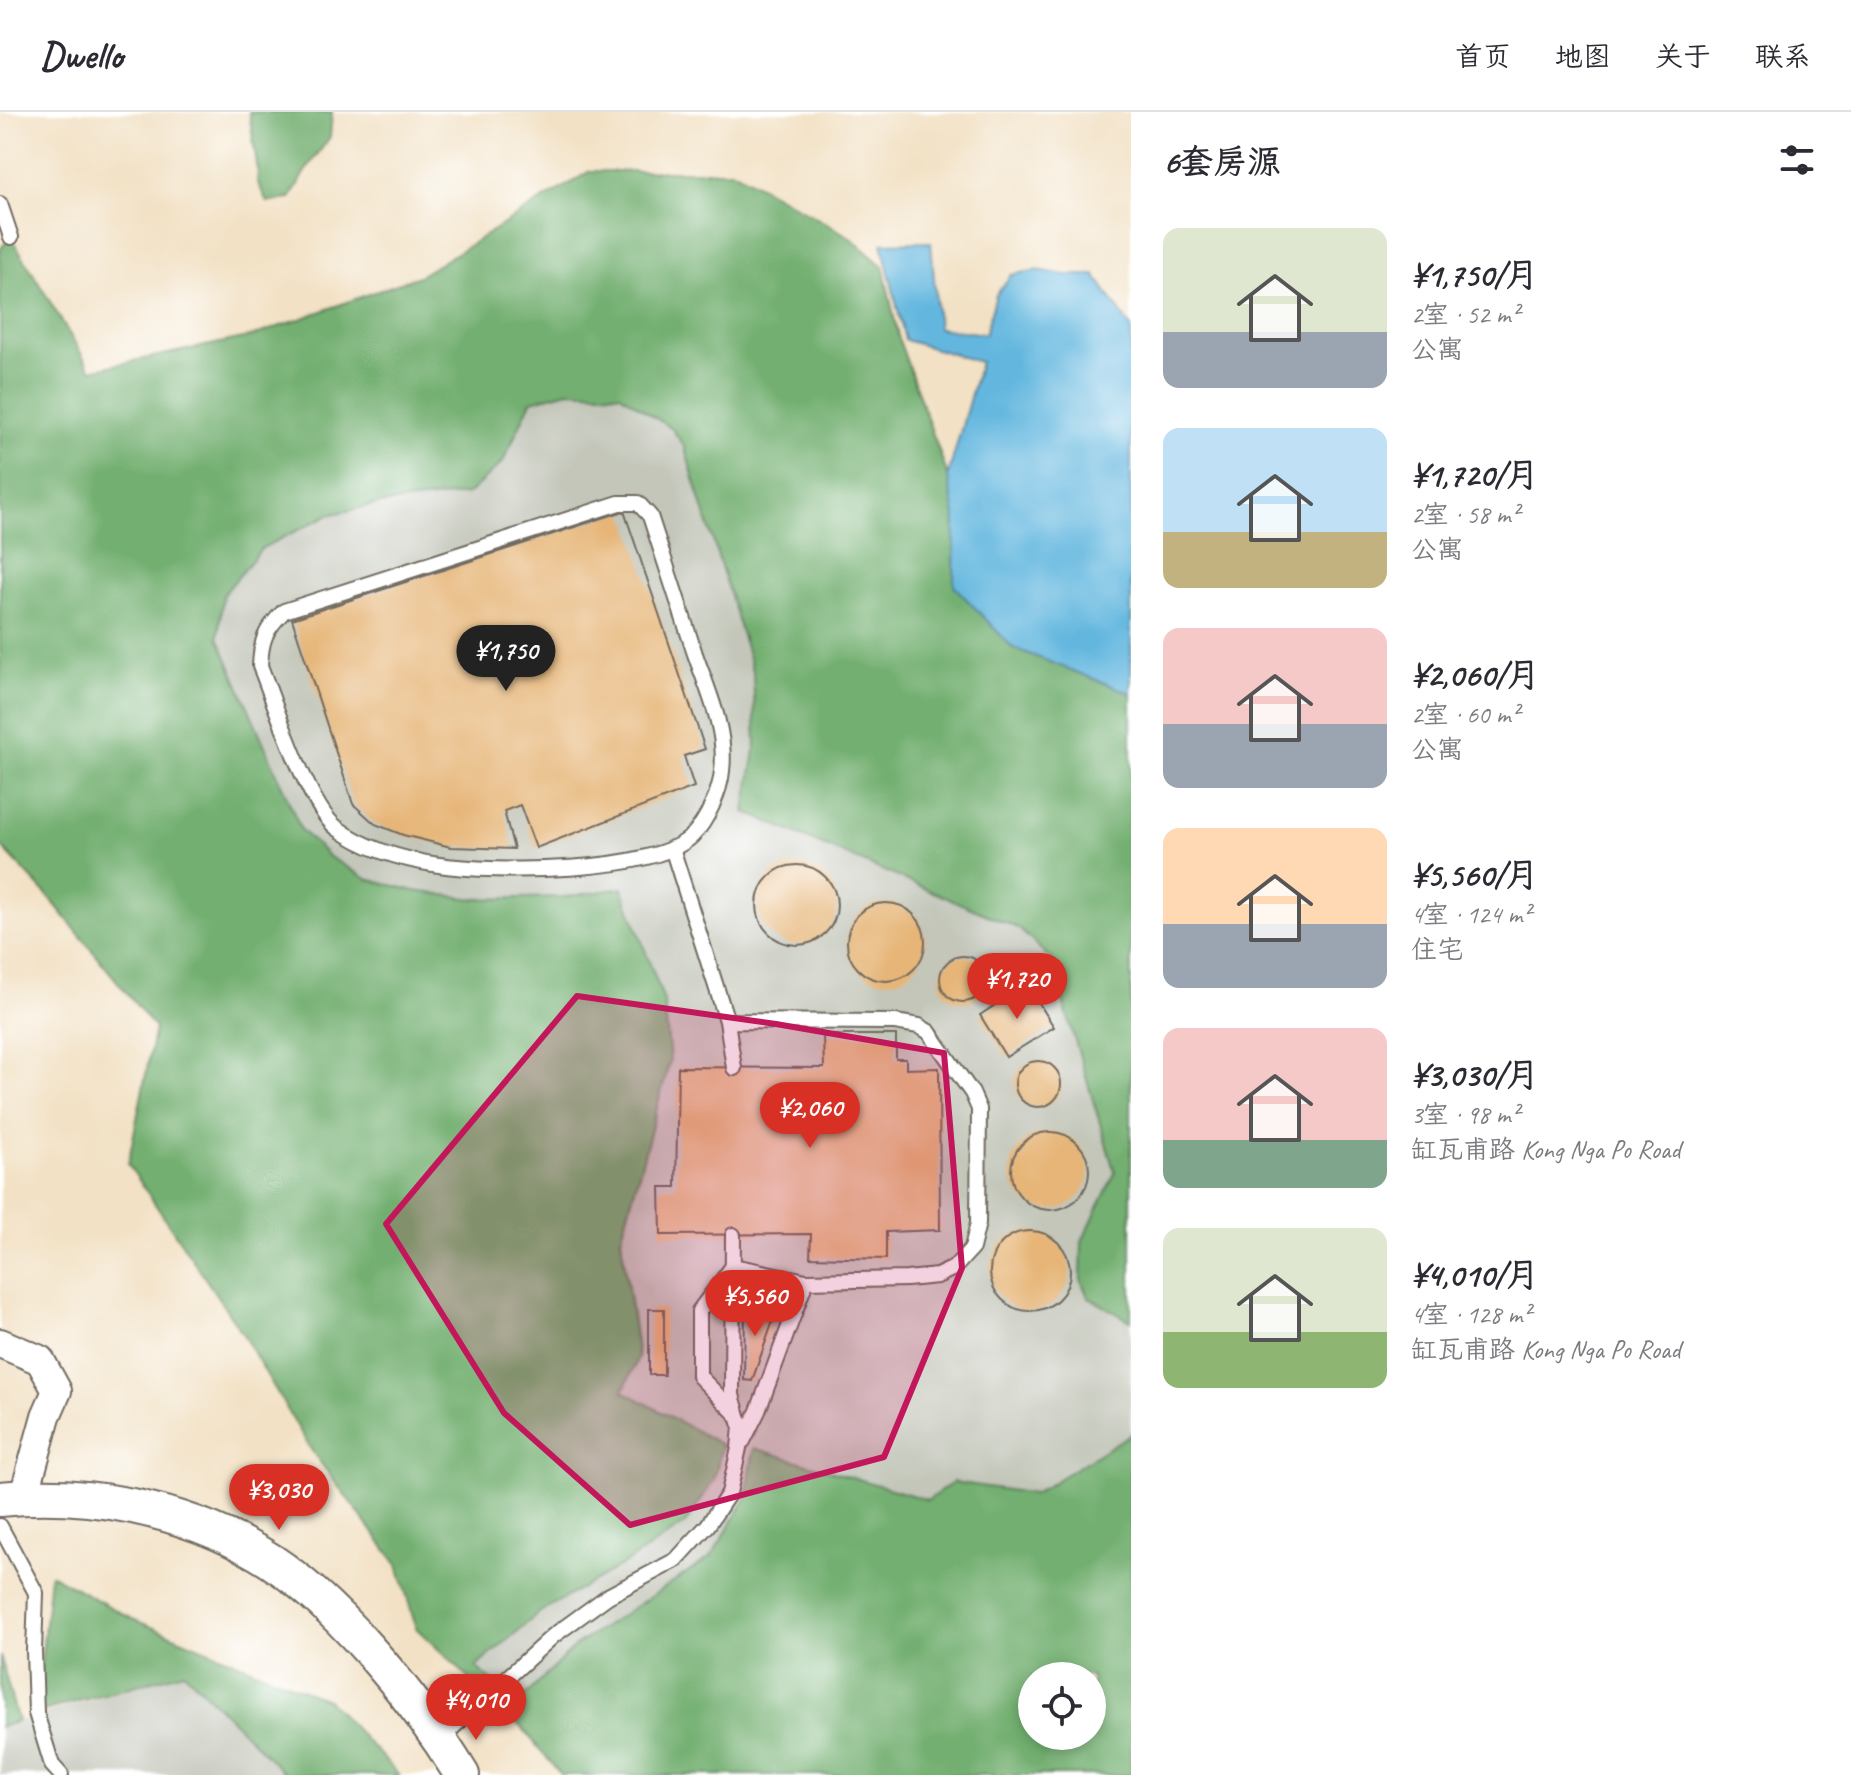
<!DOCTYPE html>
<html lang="zh">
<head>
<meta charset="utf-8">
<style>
	:root { --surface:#fff; --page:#f2f2f3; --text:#2b2b33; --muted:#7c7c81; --line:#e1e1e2; --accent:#d93025 }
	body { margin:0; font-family:Caveat,"LXGW WenKai TC",sans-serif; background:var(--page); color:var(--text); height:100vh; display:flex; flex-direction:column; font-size:30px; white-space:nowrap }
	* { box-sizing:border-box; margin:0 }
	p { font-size:26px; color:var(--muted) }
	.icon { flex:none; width:44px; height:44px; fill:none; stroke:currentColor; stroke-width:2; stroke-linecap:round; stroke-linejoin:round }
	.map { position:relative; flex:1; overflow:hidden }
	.details { display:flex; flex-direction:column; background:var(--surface); width:720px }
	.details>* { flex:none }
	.tools { position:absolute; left:1018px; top:1550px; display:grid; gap:16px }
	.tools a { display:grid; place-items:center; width:88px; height:88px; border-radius:50%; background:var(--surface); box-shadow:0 4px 12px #0003; font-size:40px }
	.price { position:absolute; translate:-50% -68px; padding:0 18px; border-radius:28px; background:var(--accent); color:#fff; font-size:26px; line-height:52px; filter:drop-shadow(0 2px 4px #0008) }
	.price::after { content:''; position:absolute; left:50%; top:48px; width:24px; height:18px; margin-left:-12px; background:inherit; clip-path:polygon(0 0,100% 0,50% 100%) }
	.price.on { background:#222; color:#fff }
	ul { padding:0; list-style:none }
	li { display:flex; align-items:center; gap:24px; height:200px; padding:0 32px }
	li span { display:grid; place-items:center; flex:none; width:224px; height:160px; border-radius:16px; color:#555 }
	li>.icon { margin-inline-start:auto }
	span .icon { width:96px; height:96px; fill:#fffc; stroke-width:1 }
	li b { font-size:34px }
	h2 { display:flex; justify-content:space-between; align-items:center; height:96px; padding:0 32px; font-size:34px }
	header { display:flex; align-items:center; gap:48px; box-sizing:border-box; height:112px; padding:0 40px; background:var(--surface); border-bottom:2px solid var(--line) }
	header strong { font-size:38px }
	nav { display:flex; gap:44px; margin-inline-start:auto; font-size:28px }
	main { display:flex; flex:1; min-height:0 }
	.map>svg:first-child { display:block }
	.industrial { fill:#c3c6b9 }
	.forest { fill:#72af70; stroke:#4e6d4e; stroke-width:2; fill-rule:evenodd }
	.water { fill:#63b7df; stroke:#477185; stroke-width:2 }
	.building { fill:#e6b577 }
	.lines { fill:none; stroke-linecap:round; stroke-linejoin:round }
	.service-casing { stroke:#716b61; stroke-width:18 }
	.minor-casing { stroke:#716b61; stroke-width:32 }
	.tertiary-casing { stroke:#716b61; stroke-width:38 }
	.service { stroke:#fff; stroke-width:14 }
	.minor { stroke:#fff; stroke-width:28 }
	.tertiary { stroke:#fff; stroke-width:34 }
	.marked { fill:#c2185b; fill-opacity:0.2; stroke:#c2185b; stroke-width:6; stroke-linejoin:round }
</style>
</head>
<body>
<header>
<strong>Dwello</strong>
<nav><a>首页</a><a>地图</a><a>关于</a><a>联系</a></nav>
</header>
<main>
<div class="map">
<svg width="1131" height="1663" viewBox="0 0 1131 1663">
	<rect width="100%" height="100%" fill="#fff"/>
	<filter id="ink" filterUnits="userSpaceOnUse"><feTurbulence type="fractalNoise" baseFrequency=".0125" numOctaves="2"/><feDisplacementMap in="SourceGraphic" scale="16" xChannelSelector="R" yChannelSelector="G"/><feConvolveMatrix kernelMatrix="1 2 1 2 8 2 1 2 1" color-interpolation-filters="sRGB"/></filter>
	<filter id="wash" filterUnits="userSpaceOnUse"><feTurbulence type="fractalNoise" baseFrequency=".006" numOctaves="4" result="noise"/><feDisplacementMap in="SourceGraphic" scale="32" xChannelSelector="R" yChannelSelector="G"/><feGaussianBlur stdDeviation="1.8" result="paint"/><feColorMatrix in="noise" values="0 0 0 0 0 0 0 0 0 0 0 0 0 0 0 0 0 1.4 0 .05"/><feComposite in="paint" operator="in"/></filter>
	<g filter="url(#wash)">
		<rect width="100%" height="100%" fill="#f2e1c4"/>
		<path class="industrial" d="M569,279l51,3 52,35 12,17 69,225 3,73 -11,68 274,116 31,30 65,215 -33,68 6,56 43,24v113l-97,60 -80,-12 -26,18 -173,-52 -9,51 -34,58 -137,89 -57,58 -42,-37 64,-55 86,-49 96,-118 -99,-53 15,-34 -17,-119 49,-179 -48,-172 -58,9 -90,2 -59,-8 -48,-12 -39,-23 -27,-26 -83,-193 5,-42 39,-47 66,-33 49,-11 126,-42 28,-61z
			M184,1560l102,103h-286v-48z"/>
		<path class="forest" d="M249,0h83l-2,25 -26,36 -14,26 -23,3 -10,-21 1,-9z
			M590,59h143l114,64 36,31 16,74 49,136 7,39 -1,71 59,62 118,45v628l-43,-24 -7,-17 1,-39 33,-68 -65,-215 -32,-30 -273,-116 11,-68 -3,-73 -69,-225 -12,-17 -52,-35 -51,-3 -38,10 -28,61 -35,32 -90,10 -50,11 -66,33 -39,47 -5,42 83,193 27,26 39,23 48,12 59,8 90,-2 58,-9 42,113 6,59 -49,179 17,119 -15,33 99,54 -8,35 -29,44 -59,39 -86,49 -64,55 42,36 57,-57 136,-89 35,-58 8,-51 174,52 26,-18 80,12 97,-60v341h-570l-37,-45 -108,-102 -18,-63 -85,-112 -71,-120 -114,-169 27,-136 -106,-131 -49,-52v-596l11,-12 80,133 162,-34 166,-60zM1032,1564h60v60h-60z
			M50,1462l80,44 198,82 71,75h-113l-102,-103 -148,41z
			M0,1544l18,65 -18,6z"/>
		<path class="water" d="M931,130l7,86 47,6 11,-39 15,-20 26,-5 29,5h29l36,53v365l-118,-45 -59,-62 1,-71 -7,-39 32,-114 -75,-22 -23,-97z"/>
		<g id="blocks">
			<path class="building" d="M624,399l81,238 -21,7 10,31 -158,61 -16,-43 -16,6 10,38 -63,-2 -48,-12 -28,-11 -22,-20 -61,-185z
				M757 793a40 40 0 1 1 80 0a40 40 0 1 1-80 0Z
				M847 830a39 39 0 1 1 78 0a39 39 0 1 1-78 0Z
				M940 867a23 23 0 1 1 46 0a23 23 0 1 1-46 0Z
				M1027,872l27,43 -48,30 -26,-42z
				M823,923h73v24h10v10l33,-1 1,162 -54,2v27l-76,-2 1,-23 -150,1 -1,-48h16l2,-120 146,1z
				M1015 972a23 23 0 1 1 46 0a23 23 0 1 1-46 0Z
				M1011 1059a39 39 0 1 1 78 0a39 39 0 1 1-78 0Z
				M990 1159a40 40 0 1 1 80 0a40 40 0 1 1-80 0Z
				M745,1195l31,5 -24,69 -8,-1z
				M649,1197h15v66h-15z"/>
		</g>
	</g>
	<g filter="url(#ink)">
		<use href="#blocks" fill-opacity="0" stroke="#716b61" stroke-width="2"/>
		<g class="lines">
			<g class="service-casing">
				<path id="service" d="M0,92l11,33
					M619,391h19l12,13c15,46 30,92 45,138 13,37 32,77 27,117 -2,21 -15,50 -30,65 -39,38 -200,37 -253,29 -35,-5 -73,-16 -102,-37 -29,-21 -62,-125 -77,-162 1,-26 5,-36 24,-55z
					M672,736l55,173 7,47
					M727,909l168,1 24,4 10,6 43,61 7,16 -1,114 -6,25 -18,20 -17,8 -30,3 -101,2 -73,-15 -34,45v65l38,39
					M743,1329l15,-30 48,-130
					M0,1414l36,67 -2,58 2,62 16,52 9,10
					M440,1627l113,-103 55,-40 68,-36 32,-35 21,-32 10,-45 2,-22 -9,-31 1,-160"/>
			</g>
			<g class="minor-casing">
				<path id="minor" d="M0,1231l40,17 17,31 -11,25 -22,80"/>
			</g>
			<g class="tertiary-casing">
				<path id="tertiary" d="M0,1387c87,-9 182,10 258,54 75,43 159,148 204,222"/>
			</g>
			<use href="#service" class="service"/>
			<use href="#minor" class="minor"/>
			<use href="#tertiary" class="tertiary"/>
		</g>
	</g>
	<path class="marked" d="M577,884l199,28 168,29 18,215 -78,189 -254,68 -126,-112 -118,-189z"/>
</svg>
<div class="tools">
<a><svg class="icon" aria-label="locate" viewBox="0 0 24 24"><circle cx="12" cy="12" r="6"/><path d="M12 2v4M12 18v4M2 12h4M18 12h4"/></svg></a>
</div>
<b class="price on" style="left:506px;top:581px">¥1,750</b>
<b class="price" style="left:1017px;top:909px">¥1,720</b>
<b class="price" style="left:810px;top:1038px">¥2,060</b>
<b class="price" style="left:755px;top:1226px">¥5,560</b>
<b class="price" style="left:279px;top:1420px">¥3,030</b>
<b class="price" style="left:476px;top:1630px">¥4,010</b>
</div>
<section class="details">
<h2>6套房源<svg class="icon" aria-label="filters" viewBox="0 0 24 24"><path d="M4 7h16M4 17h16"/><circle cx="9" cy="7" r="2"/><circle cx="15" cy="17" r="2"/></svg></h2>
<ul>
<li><span style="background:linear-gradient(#dfe7d0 65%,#9aa5b1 0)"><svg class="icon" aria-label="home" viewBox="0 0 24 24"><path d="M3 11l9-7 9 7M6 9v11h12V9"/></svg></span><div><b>¥1,750/月</b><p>2室 · 52 m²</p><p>公寓</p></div></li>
<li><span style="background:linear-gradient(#bfe0f5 65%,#c2b280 0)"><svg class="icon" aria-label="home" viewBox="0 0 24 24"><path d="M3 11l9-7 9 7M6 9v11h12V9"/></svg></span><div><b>¥1,720/月</b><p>2室 · 58 m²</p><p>公寓</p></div></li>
<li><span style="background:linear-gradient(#f6c9c9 60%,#9aa5b1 0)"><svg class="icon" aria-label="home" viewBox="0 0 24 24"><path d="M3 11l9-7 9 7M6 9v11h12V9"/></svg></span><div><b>¥2,060/月</b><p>2室 · 60 m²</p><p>公寓</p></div></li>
<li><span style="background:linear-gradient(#ffd9b3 60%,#9aa5b1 0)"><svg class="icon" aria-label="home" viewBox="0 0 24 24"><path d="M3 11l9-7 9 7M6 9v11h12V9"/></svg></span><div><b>¥5,560/月</b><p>4室 · 124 m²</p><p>住宅</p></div></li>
<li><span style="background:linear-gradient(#f6c9c9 70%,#7fa58c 0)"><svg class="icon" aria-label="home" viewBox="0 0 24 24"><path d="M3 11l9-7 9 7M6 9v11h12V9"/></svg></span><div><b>¥3,030/月</b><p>3室 · 98 m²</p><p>缸瓦甫路 Kong Nga Po Road</p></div></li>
<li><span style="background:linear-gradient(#dfe7d0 65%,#8fb573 0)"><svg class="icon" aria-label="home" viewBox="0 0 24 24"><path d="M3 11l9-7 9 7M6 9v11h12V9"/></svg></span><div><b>¥4,010/月</b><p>4室 · 128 m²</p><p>缸瓦甫路 Kong Nga Po Road</p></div></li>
</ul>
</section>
</main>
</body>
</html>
